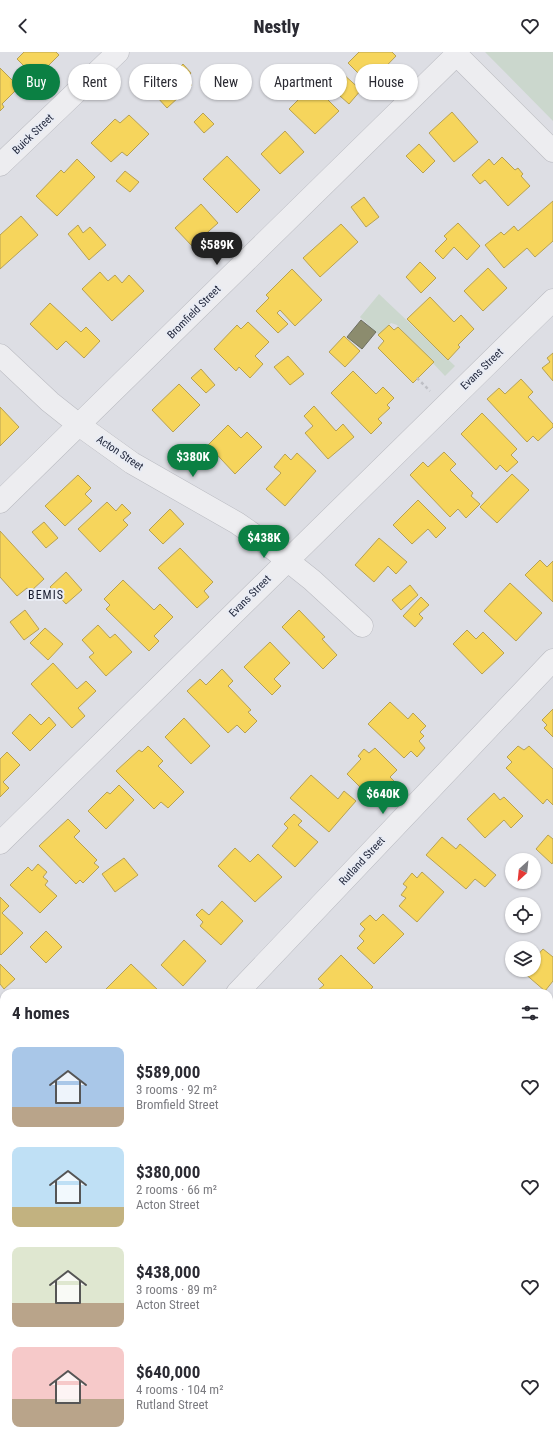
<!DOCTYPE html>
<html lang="en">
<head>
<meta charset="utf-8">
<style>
	:root { --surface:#fff; --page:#f7f7f7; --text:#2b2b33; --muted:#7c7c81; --accent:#0b8043 }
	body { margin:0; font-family:"Roboto Condensed",sans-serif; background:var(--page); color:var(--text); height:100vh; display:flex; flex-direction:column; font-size:15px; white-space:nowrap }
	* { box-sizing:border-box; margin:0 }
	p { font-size:13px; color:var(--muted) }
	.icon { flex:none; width:22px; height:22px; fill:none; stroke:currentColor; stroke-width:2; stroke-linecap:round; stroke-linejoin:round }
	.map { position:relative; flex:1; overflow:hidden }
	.drawer { position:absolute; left:0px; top:937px; width:553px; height:456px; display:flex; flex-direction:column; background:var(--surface); border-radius:12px 12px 0 0; box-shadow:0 1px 3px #0004 }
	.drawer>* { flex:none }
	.hud { position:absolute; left:12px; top:12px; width:529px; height:36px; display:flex; gap:8px }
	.needle { width:26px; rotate:207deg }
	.buttons { position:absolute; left:505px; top:801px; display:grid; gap:8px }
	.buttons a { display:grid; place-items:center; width:36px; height:36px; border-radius:50%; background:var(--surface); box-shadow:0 1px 3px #0004; font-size:20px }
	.price { position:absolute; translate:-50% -34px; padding:0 9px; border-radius:14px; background:var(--accent); color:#fff; font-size:13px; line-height:26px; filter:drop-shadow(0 1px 2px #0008) }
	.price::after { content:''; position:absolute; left:50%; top:24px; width:12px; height:9px; margin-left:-6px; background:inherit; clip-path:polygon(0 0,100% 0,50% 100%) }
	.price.current { background:#222; color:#fff }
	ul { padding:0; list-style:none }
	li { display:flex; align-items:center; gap:12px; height:100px; padding:0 12px }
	li span { display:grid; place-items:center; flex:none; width:112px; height:80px; border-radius:8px; color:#555 }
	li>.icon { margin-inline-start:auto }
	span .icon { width:48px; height:48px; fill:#fffc; stroke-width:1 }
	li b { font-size:17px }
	h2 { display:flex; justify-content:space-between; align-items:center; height:48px; padding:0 12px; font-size:17px }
	.pill { padding:0 14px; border-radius:18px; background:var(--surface); box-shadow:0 1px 3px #0004; font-size:14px; line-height:36px }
	.pill.current { background:var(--accent); color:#fff }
	header { display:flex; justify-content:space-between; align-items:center; height:52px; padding:0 12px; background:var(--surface); font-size:18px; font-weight:800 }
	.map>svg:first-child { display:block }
	.green { fill:#cbd7cd }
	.homes { fill:#f6d55c; stroke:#b7a153 }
	.industry { fill:#8c8c6e; stroke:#6c6e60 }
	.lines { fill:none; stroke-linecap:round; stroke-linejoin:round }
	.minor-casing { stroke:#babbc1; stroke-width:23 }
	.path { stroke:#bebfc5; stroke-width:2.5; stroke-dasharray:3 3; stroke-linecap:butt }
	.minor { stroke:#ededf0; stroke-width:22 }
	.labels { text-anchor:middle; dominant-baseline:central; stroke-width:4; stroke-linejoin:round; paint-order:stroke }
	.street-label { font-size:11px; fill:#23293e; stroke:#e9ecf4 }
	.neighbourhood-label { font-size:12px; letter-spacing:1px; fill:#161a2e; stroke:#e9ecf4 }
</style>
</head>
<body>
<header><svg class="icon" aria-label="back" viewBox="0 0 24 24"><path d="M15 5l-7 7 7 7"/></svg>Nestly<svg class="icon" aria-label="heart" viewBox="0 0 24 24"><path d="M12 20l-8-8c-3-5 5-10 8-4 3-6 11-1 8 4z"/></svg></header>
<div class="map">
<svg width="553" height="1393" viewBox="0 0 553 1393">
	<rect width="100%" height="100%" fill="#dddee4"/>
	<path class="green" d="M485,0h68v69z
		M379,242l76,72 -10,10 -48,-51 -6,-2 -12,12 -19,-18z
		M553,1190v203h-180l4,-4h172v-194z"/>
	<path class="homes" d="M24,0h32l3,3 -23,23 -19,-19z
		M359,0h33l4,4 -27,28 -21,-21z
		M171,12l6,6 6,-6 8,9 -5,6 6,6 -25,23 -20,-22z
		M0,16l19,19 -17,17 2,3 -4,4z
		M343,22l18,16 -12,14 -18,-16z
		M313,33l26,26 -24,23 -26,-25z
		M452,60l26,30 -24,20 -25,-29z
		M203,61l11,11 -10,9 -10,-11z
		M129,63l20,19 -22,22 -5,-4 -11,10 -20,-19 24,-24 5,4z
		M285,79l19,21 -24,22 -19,-20z
		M419,92l16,17 -12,12 -17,-17z
		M227,104l33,34 -23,23 -34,-34z
		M502,105l13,13 3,-2 5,6 -2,2 9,10 -22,20 -23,-26 -5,4 -8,-9 17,-16 5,6z
		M77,107l18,18 -38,39 -21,-20 25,-26 3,3z
		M125,119l14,11 -9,10 -14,-11z
		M364,145l15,20 -13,10 -15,-20z
		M553,149v40l-18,16 -8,-9 -23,20 -19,-23 16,-13 3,3 10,-9 4,5z
		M201,152l17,19 -26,23 -17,-18z
		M21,164l17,19 -38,34v-34z
		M458,171l22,23 -13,14 -13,-13 -11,12 -8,-8 12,-12 -3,-3z
		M341,172l17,18 -38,35 -17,-19z
		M78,173l5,8 7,-6 16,18 -17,15 -21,-26z
		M420,210l16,16 -15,15 -15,-16z
		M488,216l19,20 -24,23 -19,-20z
		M292,217l30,31 -27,26 -15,-16 -3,3 11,11 -10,9 -22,-22 13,-13 -3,-3z
		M100,220l8,9 7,-6 7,8 7,-8 15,16 -32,30 -30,-32z
		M430,245l24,25 7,-7 13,14 -16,16 2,2 -12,13 -41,-41z
		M50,251l31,29 5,-5 14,14 -16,17 -18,-17 -9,9 -27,-26z
		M248,270l21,20 -14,14 8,8 -13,14 -11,-11 -3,4 -22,-22 23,-24 4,4z
		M389,273l5,5 4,-3 36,35 -21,21 -35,-35 6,-7 -6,-6z
		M344,284l16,15 -15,16 -16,-15z
		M553,301v28l-11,-13 8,-6 -3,-4z
		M288,304l16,18 -14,11 -16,-18z
		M201,317l14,16 -9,8 -15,-15z
		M353,319l23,23 7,-7 11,11 -7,7 3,3 -12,11 4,4 -11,11 -40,-41z
		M521,327l12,13 -5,5 25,27v3l-15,14 -5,-5 -6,6 -40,-43 12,-11 6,6z
		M179,332l21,21 -27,27 -21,-22z
		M314,354l22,25 7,-7 11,13 -26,22 -23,-26 8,-7 -9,-10z
		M0,355l19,20 -19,19z
		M482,361l35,36 -6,6 7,7 -11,10 -7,-7 -4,5 -35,-36z
		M228,373l13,13 6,-6 15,15 -27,27 -27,-29z
		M444,400l12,12 -6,6 23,23 -2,3 9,8 -14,14 -8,-9 -8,8 -40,-42 13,-13 5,5z
		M297,401l19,18 -31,35 -19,-17 15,-16 -7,-6 11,-13 6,6z
		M512,422l17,16 -32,33 -17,-16z
		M78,423l13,13 -6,6 7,7 -27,25 -20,-20z
		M418,448l28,28 -10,10 -8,-9 -16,15 -19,-19z
		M107,450l9,9 6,-7 9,9 -8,7 5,5 -28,27 -22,-23z
		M170,457l14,15 -21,20 -14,-14z
		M44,470l14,16 -12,10 -14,-16z
		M0,479l44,48 -13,12 -4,-3 -10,8 -17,-19z
		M379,486l28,24 -11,12 -8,-8 -14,16 -19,-17z
		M180,496l33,34 -9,9 5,6 -12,11 -39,-40z
		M540,508l7,7 6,-6v41l-28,-27z
		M66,520l16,18 -16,14 -16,-17z
		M123,528l31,30 6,-6 13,13 -19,19 5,5 -10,10 -43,-42 4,-4 -6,-6z
		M510,531l32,30 -26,28 -32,-30z
		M410,533l8,10 -17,15 -9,-10z
		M421,545l8,8 -10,9 4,4 -8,9 -12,-11z
		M25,558l14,19 -15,11 -14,-18z
		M299,558l26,27 -3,2 15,16 -14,14 -41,-42z
		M98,573l12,13 5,-4 17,18 -26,24 -17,-19 5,-4 -12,-13z
		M45,576l18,16 -15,16 -18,-17z
		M467,578l9,9 7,-7 21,21 -22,21 -29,-30z
		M270,590l20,21 -16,16 7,7 -9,9 -28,-28z
		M53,611l24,26 9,-8 10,10 -18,17 7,8 -13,12 -41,-44z
		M222,617l11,12 -5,5 23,24 -3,2 9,9 -12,12 -8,-8 -9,8 -41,-42 13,-12 6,6z
		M390,650l18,17 5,-6 13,13 -6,6 4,4 -5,5 6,7 -8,9 -6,-6 -7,7 -36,-34z
		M553,657v28l-9,-9 3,-3 -5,-5z
		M30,662l11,11 8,-8 7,8 -26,26 -18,-18z
		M184,666l26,28 -19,18 -26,-27z
		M148,694l15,15 -5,5 26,26 -16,16 -7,-6 -7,7 -38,-38 23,-21 3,2z
		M518,694l6,4 5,-4 24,23v36l-6,-6 -4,5 -37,-36 6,-6 -5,-5z
		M375,696l22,22 -7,7 5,5 -10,10 -4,-4 -10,10 -24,-24 14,-15 -3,-3 6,-7 5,4z
		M7,700l13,13 -17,17 6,6 -9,9v-38z
		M311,723l27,24 6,-8 12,10 -27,31 -39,-34z
		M119,733l15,15 -28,29 -18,-18 19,-19 3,2z
		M494,741l6,7 4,-3 19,19 -12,12 -7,-8 -19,18 -18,-19z
		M294,762l8,7 -4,4 20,17 -23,25 -23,-21 16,-18 -4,-4z
		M68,767l12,12 -6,6 23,23 -3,3 5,4 -16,16 -3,-3 -4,4 -37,-38z
		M548,783l5,4v23l-1,2 -16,-15z
		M442,785l14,12 4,-5 36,31 -11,12 -10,-8 -9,10 -40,-34z
		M235,796l15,14 8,-8 24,23 -27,25 -37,-36z
		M124,806l14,17 -23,17 -13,-18z
		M38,812l9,8 -4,5 5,4 -3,4 12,11 -17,17 -30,-28 18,-18 4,4z
		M422,820l22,20 -27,30 -18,-16 7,-8 -5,-3 6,-8 -4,-3 9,-11 5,5z
		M0,845l9,9 -7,7 21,20 -22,22 -1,-1z
		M222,849l21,20 -22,24 -21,-19 3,-4 -7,-7 6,-6 7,6z
		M383,862l21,20 -30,30 -17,-16 7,-7 -5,-5 6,-7 -5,-5 10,-9 6,6z
		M46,879l16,16 -16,16 -16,-16z
		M184,888l22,21 -23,25 -22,-21z
		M543,897l10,8v24l-8,10 -22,-19 2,-2h9v-11z
		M341,903l32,32 -6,6h-48l-2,-2 7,-6 -6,-6z
		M0,912l15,15 -11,10 -4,-5z
		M131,912l30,29h-51l-4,-4z
		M4,1019v25l-4,-4v-6l2,-1 -2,-2v-8z
		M549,1080l4,4v31l-4,4z
		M4,1258v15l-4,-4v-7z
		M128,1389h23l-4,4h-15z
		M271,1389h40l-3,4h-40z"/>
	<path class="industry" d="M361,268l15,12 -14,17 -15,-12z"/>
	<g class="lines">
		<g class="minor-casing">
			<path id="minor" d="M454,0l99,99
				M0,113l118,-113
				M0,303l50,47 29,23 53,38 105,60 26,18 49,39 50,46
				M0,450l457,-448
				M0,791l553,-543
				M237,941l316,-333
				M549,1007l4,-4
				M0,1191l4,-4
				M209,1393l4,-4"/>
		</g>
		<path class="path" d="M417,326l13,13"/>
		<use href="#minor" class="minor"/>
	</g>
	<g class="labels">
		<g class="street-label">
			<text transform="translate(33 82) rotate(-44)">Buick Street</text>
			<text transform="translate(194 260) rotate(-45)">Bromfield Street</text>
			<text transform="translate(482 317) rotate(-44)">Evans Street</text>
			<text transform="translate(120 401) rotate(34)">Acton Street</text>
			<text transform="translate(250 544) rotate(-45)">Evans Street</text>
			<text transform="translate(362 809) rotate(-47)">Rutland Street</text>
		</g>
		<g class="neighbourhood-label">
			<text x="46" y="543">BEMIS</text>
		</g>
	</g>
</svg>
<div class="buttons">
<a><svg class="needle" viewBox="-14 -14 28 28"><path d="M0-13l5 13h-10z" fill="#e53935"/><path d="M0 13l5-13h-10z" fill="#7c7c81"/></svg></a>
<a><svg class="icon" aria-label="locate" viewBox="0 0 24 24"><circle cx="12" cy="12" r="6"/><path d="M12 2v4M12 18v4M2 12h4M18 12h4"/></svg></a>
<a><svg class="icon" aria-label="layers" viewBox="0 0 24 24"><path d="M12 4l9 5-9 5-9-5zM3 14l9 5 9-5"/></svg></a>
</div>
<b class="price current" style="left:217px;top:214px">$589K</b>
<b class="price" style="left:193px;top:426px">$380K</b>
<b class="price" style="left:264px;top:507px">$438K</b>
<b class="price" style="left:383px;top:763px">$640K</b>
<div class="hud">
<a class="pill current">Buy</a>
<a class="pill">Rent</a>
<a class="pill">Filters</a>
<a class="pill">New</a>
<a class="pill">Apartment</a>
<a class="pill">House</a>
</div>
<section class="drawer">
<h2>4 homes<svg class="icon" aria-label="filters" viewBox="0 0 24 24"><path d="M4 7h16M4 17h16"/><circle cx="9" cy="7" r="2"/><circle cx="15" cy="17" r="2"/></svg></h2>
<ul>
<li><span style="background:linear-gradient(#a9c7e8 75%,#b9a48a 0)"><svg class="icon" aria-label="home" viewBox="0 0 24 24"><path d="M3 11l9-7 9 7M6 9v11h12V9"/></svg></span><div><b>$589,000</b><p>3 rooms · 92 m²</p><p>Bromfield Street</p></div><svg class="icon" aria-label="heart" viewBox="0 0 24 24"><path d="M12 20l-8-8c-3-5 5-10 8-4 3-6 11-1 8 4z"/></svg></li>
<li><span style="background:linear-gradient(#bfe0f5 75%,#c2b280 0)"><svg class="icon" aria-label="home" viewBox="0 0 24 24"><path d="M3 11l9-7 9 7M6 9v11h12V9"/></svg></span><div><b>$380,000</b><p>2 rooms · 66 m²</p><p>Acton Street</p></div><svg class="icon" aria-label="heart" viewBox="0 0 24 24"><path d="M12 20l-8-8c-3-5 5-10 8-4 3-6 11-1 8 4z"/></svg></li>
<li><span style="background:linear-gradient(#dfe7d0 70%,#b9a48a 0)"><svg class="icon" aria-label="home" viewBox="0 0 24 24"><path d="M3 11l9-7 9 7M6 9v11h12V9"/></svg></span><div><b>$438,000</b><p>3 rooms · 89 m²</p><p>Acton Street</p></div><svg class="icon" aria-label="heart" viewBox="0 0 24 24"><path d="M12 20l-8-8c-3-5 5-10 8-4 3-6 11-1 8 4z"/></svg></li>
<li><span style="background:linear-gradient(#f6c9c9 65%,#b9a48a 0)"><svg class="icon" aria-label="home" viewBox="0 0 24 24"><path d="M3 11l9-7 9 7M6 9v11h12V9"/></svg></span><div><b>$640,000</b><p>4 rooms · 104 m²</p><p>Rutland Street</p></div><svg class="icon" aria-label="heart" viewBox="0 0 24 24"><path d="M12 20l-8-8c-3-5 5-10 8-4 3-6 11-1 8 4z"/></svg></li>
</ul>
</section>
</div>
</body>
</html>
